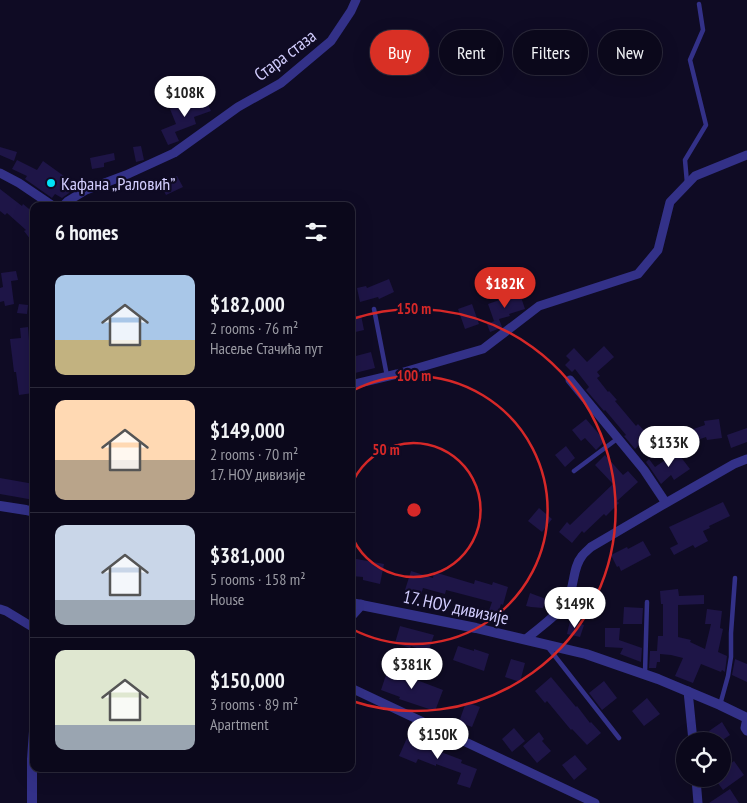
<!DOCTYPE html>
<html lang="en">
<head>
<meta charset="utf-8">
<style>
	:root { --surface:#0b081b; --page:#141124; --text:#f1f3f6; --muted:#9a9aa3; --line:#2b293a; --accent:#d93025 }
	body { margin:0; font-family:"PT Sans Narrow",sans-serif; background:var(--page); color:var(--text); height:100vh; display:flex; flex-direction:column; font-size:19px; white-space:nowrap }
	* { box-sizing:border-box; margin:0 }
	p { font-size:16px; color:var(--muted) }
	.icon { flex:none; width:28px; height:28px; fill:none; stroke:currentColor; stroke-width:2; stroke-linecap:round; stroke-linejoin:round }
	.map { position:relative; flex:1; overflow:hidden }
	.drawer { position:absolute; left:30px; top:202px; width:325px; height:570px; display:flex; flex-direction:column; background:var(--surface); border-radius:10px; box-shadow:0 5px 20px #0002,0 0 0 1px var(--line) }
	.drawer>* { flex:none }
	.guide { position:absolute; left:370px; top:30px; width:301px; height:45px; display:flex; gap:10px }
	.tools { position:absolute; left:676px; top:732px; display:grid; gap:10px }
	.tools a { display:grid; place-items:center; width:55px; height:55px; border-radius:50%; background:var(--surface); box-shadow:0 5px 20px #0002,0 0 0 1px var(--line); font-size:25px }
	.price { position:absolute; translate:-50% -42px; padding:0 11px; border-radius:18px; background:#fff; color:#222; font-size:16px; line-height:32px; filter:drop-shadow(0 1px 2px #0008) }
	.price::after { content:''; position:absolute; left:50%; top:30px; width:15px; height:11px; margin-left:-8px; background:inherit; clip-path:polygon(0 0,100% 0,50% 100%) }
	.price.current { background:var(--accent); color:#fff }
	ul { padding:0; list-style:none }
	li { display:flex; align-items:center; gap:15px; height:125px; padding:0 25px }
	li+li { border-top:1px solid var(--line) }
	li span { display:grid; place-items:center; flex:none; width:140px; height:100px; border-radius:10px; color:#555 }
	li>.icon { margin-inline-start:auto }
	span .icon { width:60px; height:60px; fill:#fffc; stroke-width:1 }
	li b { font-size:21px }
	h2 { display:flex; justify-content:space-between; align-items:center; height:60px; padding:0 25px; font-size:21px }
	.tag { padding:0 18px; border-radius:22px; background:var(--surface); box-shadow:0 5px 20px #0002,0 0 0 1px var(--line); font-size:18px; line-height:45px }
	.tag.current { background:var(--accent); color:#fff }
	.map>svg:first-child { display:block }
	.building { fill:#1e1547 }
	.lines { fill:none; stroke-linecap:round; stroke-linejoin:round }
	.service { stroke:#333188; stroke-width:4.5 }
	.minor { stroke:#333188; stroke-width:9 }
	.tertiary { stroke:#333188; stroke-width:10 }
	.ring { fill:none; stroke:#d62828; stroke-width:2.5 }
	.poi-dot { fill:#00e4f9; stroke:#0f0b24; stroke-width:2 }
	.labels { text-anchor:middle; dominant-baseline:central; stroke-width:4.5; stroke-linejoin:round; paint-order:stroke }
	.street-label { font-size:18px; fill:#d3ceff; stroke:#0f0b24 }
	.poi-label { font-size:18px; fill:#d3ceff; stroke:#0f0b24; text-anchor:start }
	.centre { fill:#d62828; stroke:#0f0b24; stroke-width:2.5 }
	.ring-label { font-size:15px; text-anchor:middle; font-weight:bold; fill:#d62828; stroke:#0f0b24; stroke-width:4.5; stroke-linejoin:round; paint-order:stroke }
</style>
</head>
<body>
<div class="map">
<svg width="747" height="803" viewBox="0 0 747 803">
	<rect width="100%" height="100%" fill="#0f0b24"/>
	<path class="building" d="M204,96l7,15 -17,6 2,7 -21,8 4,9 -11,4 -7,-15 15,-6 -6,-15z
		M141,146l3,14 -8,2 -3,-15z
		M0,147l17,5 -3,9 -14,-6z
		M114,153l1,7 -11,3v4l-12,2 -2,-11z
		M17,160l20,10 6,-9 32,23 -6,9 -7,5 -7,-4 -3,4 -27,-19 2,-3 -15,-7z
		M177,176l6,11 -17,8 -6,-11z
		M0,189l22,17 1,-2 11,9v31l-10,-13 2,-1 -19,-17 -2,2 -5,-4z
		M16,271l2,9 -7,1 3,23 -9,2 -1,-5 -4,1v-14l3,-1 -2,-14z
		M389,279l5,13 -15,7 -1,-2 -18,5 -3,-14 9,-2 1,2z
		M519,291l6,18 -16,5 1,2 -11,3 3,8 -4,2 -8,3 -3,-8 10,-4 -3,1 -6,-17 17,-6v-2z
		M19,304l9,1 -1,9 -10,-1z
		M472,304l7,20 -14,5 -7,-20z
		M361,315l3,15 -13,3v-16z
		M28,327l5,66 -14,2 -3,-23h-2l-4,-33 11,-1 -1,-10z
		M604,346l10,11 -17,15 3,4 -3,2 11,14 1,-1 8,9 -2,1 21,25 2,-2 11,12 -14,13 -11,-13 2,-1 -21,-25 -1,1 -18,-21 3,-3 -14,-18 -3,3 -7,-7 5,-5 -4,-4 8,-8 13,14z
		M371,352l4,16 -20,5 -3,-16z
		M586,419l19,22 -9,9 -11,-12 -4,3 -9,-11z
		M719,419l3,19 -15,2 -1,-3 -17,6 -4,-11 20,-7 -1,-4z
		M747,428v14l-16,6 -4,-13z
		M566,446l9,12 -10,9 -10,-12z
		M677,452l13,17 -16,11 -3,-5 -10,9 -15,-22 3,-3 6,8z
		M605,455l18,20 5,-4 10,11 -21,19 2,2 -13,13 -2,-2 -20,19 -2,-2 -10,12 -13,-11 8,-10 3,3 43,-41 -18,-19z
		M0,478l34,6v16l-34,-6z
		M723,502l7,14 -21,10 1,2 -7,3 5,10 -13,7 -2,-3 -19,10 -4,-7 8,-4 -9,-17z
		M539,508l13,11 -10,13 -14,-11z
		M643,541l8,14 -30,16 -2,-5 -2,1 -6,-12 16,-8 1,2z
		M351,558l33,6 -4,20 -17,-4v-3l-12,-1z
		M411,571l22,7 1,-6 40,12 1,-4 17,5 1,-3 15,5 -5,18 -2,-1 -6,18 -9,-3 6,-17 -46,-12 -1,4 -22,-6 -2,7 -16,-5z
		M583,588h16l-1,22 -16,-1z
		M678,589l1,7 25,-1v9l-26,1v32l13,3 -1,2 15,7 6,-25h-6l2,-15 15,2 -2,17 3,1 -5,23 9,4 -2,16 -3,-2 -1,2 -20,-8 -8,19 -18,-7 8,-18 -12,-3 -11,-1v8h-3l-1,6h-7l1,-17h7l1,-15h5v-32h-2l-1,-13z
		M530,593l16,6 -3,9 -12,-1 -5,-1z
		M624,607l19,1 -1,16h-19z
		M570,621l14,4 -4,12 -13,-3z
		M400,626l34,9 -6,17 -17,-6 -1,2 -15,-5z
		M605,628h15l-1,12 23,8 -1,14 -21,-8 3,-6 -18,-1z
		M458,646l16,5v-2l15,5 -5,17 -31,-11z
		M511,659l14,4 -5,19 -15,-5z
		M735,659l12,5v18l-15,-7z
		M388,669l55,21 -8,21 -36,-12 1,-2 -19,-7z
		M551,677l25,30 1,-1 13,17 1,-1 10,11 -14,12 -15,-16 -1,1 -24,-29 -2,2 -10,-12z
		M604,681l13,17 -15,12 -13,-17z
		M647,698l13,16 -16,12 -12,-15z
		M466,702l14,5 -8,20 -13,-5z
		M722,722l8,13 -9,6h-6l-6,-10z
		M514,728l11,13 -13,11 -10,-13z
		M539,732l5,7 -2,2 9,10 -14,12 -14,-17z
		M407,738l21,8v-1l14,5 -1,2 21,8 -1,3 16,6 -7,19 -13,-4 4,-11 -25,-9v2l-18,-7 -2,4 -17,-7z
		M575,755l12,14 -13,11 -12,-15z
		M734,761l10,14 -21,15 -8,-11h7v-9z
		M730,789l9,14h-30z"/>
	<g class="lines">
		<path class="service" d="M687,183l-2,-23 21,-35 -16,-65 13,-30 -4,-26
			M374,309l13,67
			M574,471l43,-32
			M547,646l72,92
			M645,673l2,-71
			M720,705l8,-29 3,-19v-24l4,-55"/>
		<path class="minor" d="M0,173l19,10 34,23
			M63,206l5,-5 18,-11 40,-15 48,-22 64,-46 43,-24 50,-42 20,-30 5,-11
			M570,380l74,90 22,33
			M351,385l46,-11 86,-25 56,-43 99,-32 20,-24 12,-48 25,-26 52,-21
			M0,609l6,2 28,17
			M351,617l8,-9 2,-4
			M526,639c14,-12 31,-23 41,-38 8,-14 5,-33 15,-45 2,-3 6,-6 9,-9l75,-44 68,-39 13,-5
			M351,688l244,115
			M688,691l5,50
			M747,718l-2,10 2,3
			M696,779l2,24"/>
		<path class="tertiary" d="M0,506l26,4 8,2
			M351,603l125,25 110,26 72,25 62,26 27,13
			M32,803v-44l2,-28"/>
	</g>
	<g class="ring">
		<path d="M351 486A67 67 0 1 1 351 534"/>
		<path d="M352 391A134 134 0 1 1 352 629"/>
		<path d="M352 319A201 201 0 1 1 352 701"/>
	</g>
	<circle class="poi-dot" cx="51" cy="183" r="5"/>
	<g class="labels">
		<g class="street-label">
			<text transform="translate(285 55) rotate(-37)">Стара стаза</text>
			<text transform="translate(456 607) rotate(12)">17. НОУ дивизије</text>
		</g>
		<g class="poi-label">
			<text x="61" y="183">Кафана „Раловић”</text>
		</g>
	</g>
	<circle cx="414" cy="510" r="8" class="centre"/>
	<g class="ring-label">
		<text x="414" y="314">150 m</text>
		<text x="414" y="381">100 m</text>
		<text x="386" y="455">50 m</text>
	</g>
</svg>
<div class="tools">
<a><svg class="icon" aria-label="locate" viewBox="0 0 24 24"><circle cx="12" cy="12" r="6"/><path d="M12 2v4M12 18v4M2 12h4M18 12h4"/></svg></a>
</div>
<b class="price" style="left:185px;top:118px">$108K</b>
<b class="price current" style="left:505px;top:309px">$182K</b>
<b class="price" style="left:669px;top:468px">$133K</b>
<b class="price" style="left:575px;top:629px">$149K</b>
<b class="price" style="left:412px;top:690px">$381K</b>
<b class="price" style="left:438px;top:760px">$150K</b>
<div class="guide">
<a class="tag current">Buy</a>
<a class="tag">Rent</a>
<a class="tag">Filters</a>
<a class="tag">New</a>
</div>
<section class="drawer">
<h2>6 homes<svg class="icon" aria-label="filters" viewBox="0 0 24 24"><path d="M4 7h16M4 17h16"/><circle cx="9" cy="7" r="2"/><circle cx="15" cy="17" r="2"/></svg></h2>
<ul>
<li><span style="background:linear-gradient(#a9c7e8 65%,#c2b280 0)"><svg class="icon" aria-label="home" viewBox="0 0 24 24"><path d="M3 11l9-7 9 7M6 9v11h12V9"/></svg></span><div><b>$182,000</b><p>2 rooms · 76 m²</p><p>Насеље Стачића пут</p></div></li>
<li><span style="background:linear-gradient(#ffd9b3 60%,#b9a48a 0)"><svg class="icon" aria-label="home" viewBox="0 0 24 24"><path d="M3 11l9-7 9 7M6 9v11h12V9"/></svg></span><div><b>$149,000</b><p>2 rooms · 70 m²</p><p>17. НОУ дивизије</p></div></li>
<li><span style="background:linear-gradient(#c9d6e8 75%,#9aa5b1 0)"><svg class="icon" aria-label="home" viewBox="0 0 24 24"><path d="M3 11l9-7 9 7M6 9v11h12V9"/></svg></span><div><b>$381,000</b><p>5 rooms · 158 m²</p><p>House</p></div></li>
<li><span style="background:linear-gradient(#dfe7d0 75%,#9aa5b1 0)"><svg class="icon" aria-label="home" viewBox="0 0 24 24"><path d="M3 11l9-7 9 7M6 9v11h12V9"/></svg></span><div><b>$150,000</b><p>3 rooms · 89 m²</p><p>Apartment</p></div></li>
</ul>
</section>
</div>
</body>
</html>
